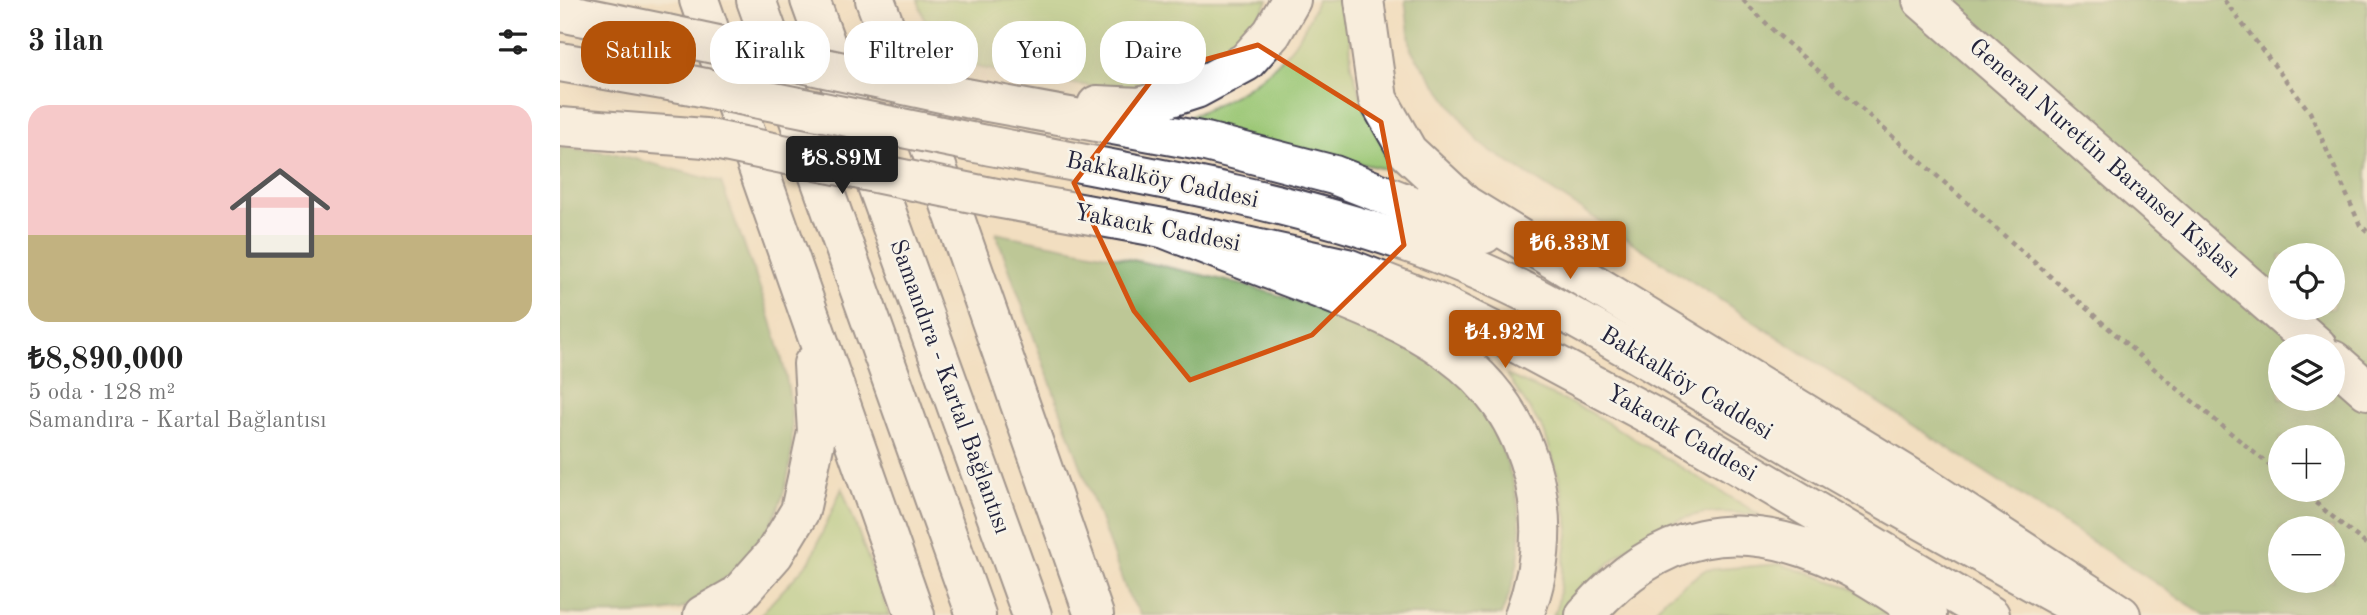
<!DOCTYPE html>
<html lang="tr">
<head>
<meta charset="utf-8">
<style>
	:root { --surface:#fff; --page:#f2f2f2; --text:#222; --muted:#767676; --accent:#b45309 }
	body { margin:0; font-family:"Old Standard TT",serif; background:var(--page); color:var(--text); height:100vh; display:flex; flex-direction:column; font-size:26px; white-space:nowrap }
	* { box-sizing:border-box; margin:0 }
	p { font-size:23px; color:var(--muted) }
	.icon { flex:none; width:38px; height:38px; fill:none; stroke:currentColor; stroke-width:2; stroke-linecap:round; stroke-linejoin:round }
	.map { position:relative; flex:1; overflow:hidden }
	.sheet { display:flex; flex-direction:column; background:var(--surface); width:560px }
	.sheet>* { flex:none }
	.hud { position:absolute; left:21px; top:21px; width:665px; height:63px; display:flex; gap:14px }
	.controls { position:absolute; left:1708px; top:243px; display:grid; gap:14px }
	.controls a { display:grid; place-items:center; width:77px; height:77px; border-radius:50%; background:var(--surface); box-shadow:0 7px 28px #0002; font-size:35px }
	.price { position:absolute; translate:-50% -60px; padding:0 16px; border-radius:7px; background:var(--accent); color:#fff; font-size:23px; line-height:46px; filter:drop-shadow(0 2px 4px #0008) }
	.price::after { content:''; position:absolute; left:50%; top:42px; width:21px; height:16px; margin-left:-10px; background:inherit; clip-path:polygon(0 0,100% 0,50% 100%) }
	.price.active { background:#222; color:#fff }
	ul { padding:0; list-style:none }
	li { display:grid; align-content:center; gap:14px; height:371px; padding:0 28px }
	li span { display:grid; place-items:center; height:217px; border-radius:21px; color:#555 }
	li>.icon { margin-inline-start:auto }
	span .icon { width:126px; height:126px; fill:#fffc; stroke-width:1 }
	li b { font-size:30px }
	h2 { display:flex; justify-content:space-between; align-items:center; height:84px; padding:0 28px; font-size:30px }
	.tag { padding:0 24px; border-radius:28px; background:var(--surface); box-shadow:0 7px 28px #0002; font-size:24px; line-height:63px }
	.tag.active { background:var(--accent); color:#fff }
	main { display:flex; flex:1; min-height:0 }
	.map>svg:first-child { display:block }
	.green { fill:#9ac673; stroke:#5e7457; stroke-width:2 }
	.forest { fill:#7bab65; stroke:#4e6650; stroke-width:2; fill-rule:evenodd }
	.lines { fill:none; stroke-linecap:round; stroke-linejoin:round }
	.minor-casing { stroke:#413e4f; stroke-width:42 }
	.major-casing { stroke:#413e4f; stroke-width:42 }
	.highway-casing { stroke:#413e4f; stroke-width:42 }
	.path { stroke:#413e4f; stroke-width:4.5; stroke-dasharray:5 5; stroke-linecap:butt }
	.minor { stroke:#fff; stroke-width:38 }
	.major { stroke:#fff; stroke-width:38 }
	.highway { stroke:#fff; stroke-width:38 }
	.major-bridge-casing { stroke:#413e4f; stroke-width:42; stroke-linecap:butt }
	.highway-bridge-casing { stroke:#413e4f; stroke-width:42; stroke-linecap:butt }
	.major-bridge { stroke:#fff; stroke-width:38 }
	.highway-bridge { stroke:#fff; stroke-width:38 }
	.marked { fill:none; stroke:#d45411; stroke-width:5; stroke-linejoin:round }
	.labels { text-anchor:middle; dominant-baseline:central; stroke-width:5; stroke-linejoin:round; paint-order:stroke }
	.street-label { font-size:24px; fill:#22223b; stroke:#f7f3e8 }
</style>
</head>
<body>
<main>
<section class="sheet">
<h2>3 ilan<svg class="icon" aria-label="filters" viewBox="0 0 24 24"><path d="M4 7h16M4 17h16"/><circle cx="9" cy="7" r="2"/><circle cx="15" cy="17" r="2"/></svg></h2>
<ul>
<li><span style="background:linear-gradient(#f6c9c9 60%,#c2b280 0)"><svg class="icon" aria-label="home" viewBox="0 0 24 24"><path d="M3 11l9-7 9 7M6 9v11h12V9"/></svg></span><div><b>₺8,890,000</b><p>5 oda · 128 m²</p><p>Samandıra - Kartal Bağlantısı</p></div></li>
</ul>
</section>
<div class="map">
<svg width="1807" height="615" viewBox="0 0 1807 615">
	<rect width="100%" height="100%" fill="#f7f3e8"/>
	<filter id="ink" filterUnits="userSpaceOnUse"><feTurbulence type="fractalNoise" baseFrequency=".0143" numOctaves="2"/><feDisplacementMap in="SourceGraphic" scale="14" xChannelSelector="R" yChannelSelector="G"/><feConvolveMatrix kernelMatrix="1 2 1 2 8 2 1 2 1" color-interpolation-filters="sRGB"/></filter>
	<filter id="wash" filterUnits="userSpaceOnUse"><feTurbulence type="fractalNoise" baseFrequency=".00686" numOctaves="4" result="noise"/><feDisplacementMap in="SourceGraphic" scale="28" xChannelSelector="R" yChannelSelector="G"/><feGaussianBlur stdDeviation="1.57" result="paint"/><feColorMatrix in="noise" values="0 0 0 0 0 0 0 0 0 0 0 0 0 0 0 0 0 1.4 0 .05"/><feComposite in="paint" operator="in"/></filter>
	<g filter="url(#wash)">
		<rect width="100%" height="100%" fill="#f2dec0"/>
		<path class="green" d="M358,0h350c-9,22 -30,42 -49,55 -9,6 -18,14 -27,18 -71,35 -180,-4 -254,-12z
			M757,0h32l2,66 16,48 37,59 -231,-50c64,-24 120,-54 144,-123z
			M947,375l81,36 172,104c-19,-1 -42,-5 -60,-1 -57,12 -102,53 -134,101h-13l4,-7 12,-80 -10,-50 -15,-47z
			M282,488l47,127h-129l50,-54z
			M1220,564l67,22 49,29h-245l16,-18 38,-27z"/>
		<path class="forest" d="M845,0h962v615h-162l-726,-472 -68,-93zM1720,256h53v52h-53zM1720,346h53v53h-53zM1720,438h53v52h-53zM1720,528h53v53h-53z
			M0,147l53,6 108,29c23,66 64,159 70,228 7,75 -19,140 -83,181 -8,6 -17,14 -27,18 -27,6 -92,6 -121,4z
			M436,233c152,32 351,55 474,157 14,12 24,31 36,46l-7,6c26,61 30,111 2,173h-360l-14,-22z"/>
	</g>
	<g filter="url(#ink)">
		<g class="lines">
			<g class="minor-casing">
				<path id="minor" d="M1362,0l395,346
					M1773,360l34,30"/>
			</g>
			<g class="major-casing">
				<path id="major" d="M0,62l126,22
					M411,142c145,29 292,51 432,99 129,43 244,119 360,188 108,64 218,124 328,185
					M431,197l172,31 184,40 92,36 66,33 175,94 310,184"/>
			</g>
			<g class="highway-casing">
				<path id="highway" d="M139,0l216,615
					M196,0l220,615
					M250,0l222,615
					M315,0l55,147 164,468
					M804,0l14,99 30,53 57,53 454,278 202,132
					M0,12l107,22
					M395,96l251,46 128,33 150,59
					M537,105l43,2 56,-18 50,-27 26,-29 19,-33
					M0,127l145,11
					M603,228c48,19 96,38 144,56 104,40 198,76 227,195 11,46 7,92 -10,136
					M143,615l35,-20 36,-41 26,-43 17,-79 -4,-68
					M1025,615c73,-84 153,-101 255,-53 30,14 59,36 87,53"/>
			</g>
			<path class="path" d="M1183,0l33,33 391,347 113,94
				M1664,0l86,112 50,113 7,6
				M1740,490l67,55"/>
			<use href="#minor" class="minor"/>
			<use href="#major" class="major"/>
			<use href="#highway" class="highway"/>
			<g class="major-bridge-casing">
				<path id="major-bridge" d="M126,84l285,58
					M145,138l286,59"/>
			</g>
			<g class="highway-bridge-casing">
				<path id="highway-bridge" d="M107,34l288,62"/>
			</g>
			<use href="#major-bridge" class="major-bridge"/>
			<use href="#highway-bridge" class="highway-bridge"/>
		</g>
	</g>
	<path d="M0 0H1807V615H0ZM698,45l123,77 23,123 -92,90 -122,45 -56,-69 -60,-128 83,-110z" fill="#f2dec0" fill-opacity=".55" fill-rule="evenodd"/>
	<path class="marked" d="M698,45l123,77 23,123 -92,90 -122,45 -56,-69 -60,-128 83,-110z"/>
	<g class="labels">
		<g class="street-label">
			<text transform="translate(1544 159) rotate(41)">General Nurettin Baransel Kışlası</text>
			<text transform="translate(602 181) rotate(12)">Bakkalköy Caddesi</text>
			<text transform="translate(597 229) rotate(11)">Yakacık Caddesi</text>
			<text transform="translate(1126 384) rotate(31)">Bakkalköy Caddesi</text>
			<text transform="translate(389 387) rotate(70)">Samandıra - Kartal Bağlantısı</text>
			<text transform="translate(1121 434) rotate(30)">Yakacık Caddesi</text>
		</g>
	</g>
</svg>
<div class="controls">
<a><svg class="icon" aria-label="locate" viewBox="0 0 24 24"><circle cx="12" cy="12" r="6"/><path d="M12 2v4M12 18v4M2 12h4M18 12h4"/></svg></a>
<a><svg class="icon" aria-label="layers" viewBox="0 0 24 24"><path d="M12 4l9 5-9 5-9-5zM3 14l9 5 9-5"/></svg></a>
<a>+</a>
<a>−</a>
</div>
<b class="price active" style="left:282px;top:196px">₺8.89M</b>
<b class="price" style="left:1010px;top:281px">₺6.33M</b>
<b class="price" style="left:945px;top:370px">₺4.92M</b>
<div class="hud">
<a class="tag active">Satılık</a>
<a class="tag">Kiralık</a>
<a class="tag">Filtreler</a>
<a class="tag">Yeni</a>
<a class="tag">Daire</a>
</div>
</div>
</main>
</body>
</html>
